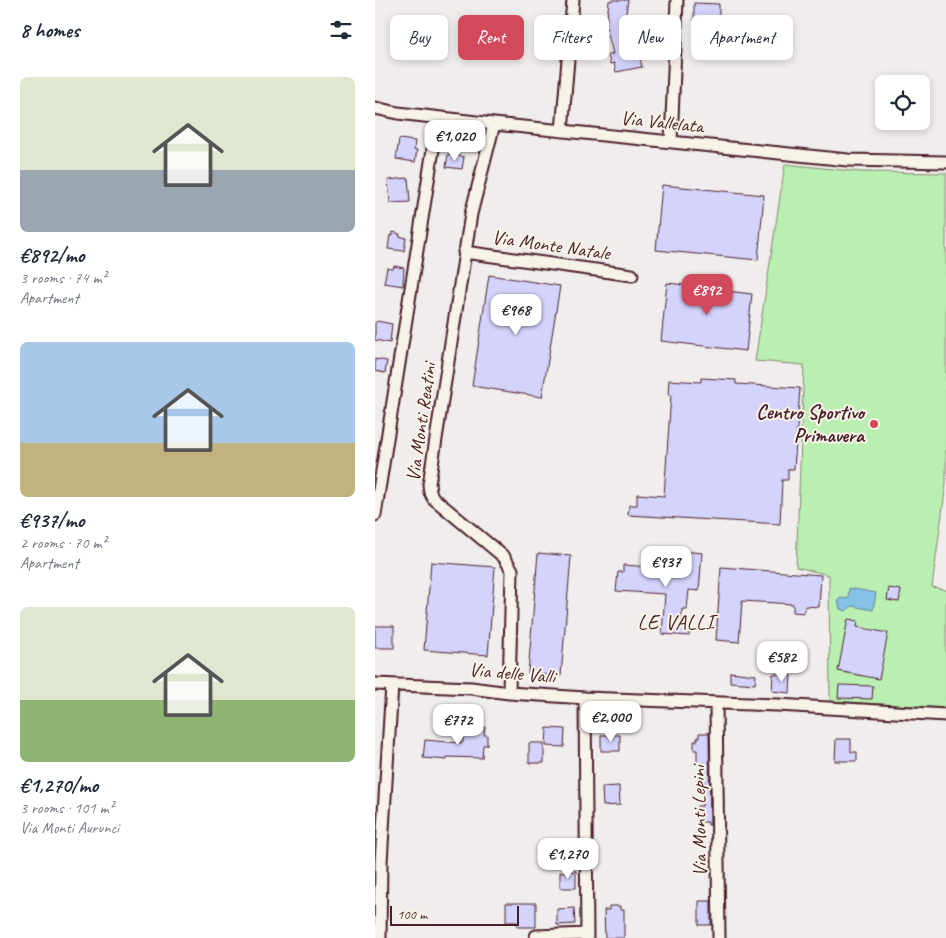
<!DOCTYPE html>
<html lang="en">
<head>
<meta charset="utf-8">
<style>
	:root { --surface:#fff; --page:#f2f2f3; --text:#1f2937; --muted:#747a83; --accent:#d1495b }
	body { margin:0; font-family:Caveat,sans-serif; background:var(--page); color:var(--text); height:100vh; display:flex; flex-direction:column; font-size:19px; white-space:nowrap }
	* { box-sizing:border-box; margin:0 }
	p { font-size:16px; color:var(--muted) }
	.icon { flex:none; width:28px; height:28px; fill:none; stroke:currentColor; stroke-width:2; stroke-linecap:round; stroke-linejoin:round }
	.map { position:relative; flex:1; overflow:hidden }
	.drawer { display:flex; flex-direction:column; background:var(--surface); width:375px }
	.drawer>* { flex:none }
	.guide { position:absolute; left:15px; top:15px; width:475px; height:45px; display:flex; gap:10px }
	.controls { position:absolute; left:500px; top:75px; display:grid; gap:10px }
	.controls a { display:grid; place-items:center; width:55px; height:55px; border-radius:8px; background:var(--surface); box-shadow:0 2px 8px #0003; font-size:25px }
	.scale { position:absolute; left:15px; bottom:12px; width:129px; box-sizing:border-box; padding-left:5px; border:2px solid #4a1f2b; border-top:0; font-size:14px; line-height:18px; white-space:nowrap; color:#4a1f2b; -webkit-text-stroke:4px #f7f3e8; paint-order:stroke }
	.price { position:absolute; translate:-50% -42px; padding:0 11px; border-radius:10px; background:#fff; color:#222; font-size:16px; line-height:32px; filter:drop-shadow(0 1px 2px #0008) }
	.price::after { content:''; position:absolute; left:50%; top:30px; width:15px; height:11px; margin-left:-8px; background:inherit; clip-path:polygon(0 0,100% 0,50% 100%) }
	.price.current { background:var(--accent); color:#fff }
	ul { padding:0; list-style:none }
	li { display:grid; align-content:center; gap:10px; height:265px; padding:0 20px }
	li span { display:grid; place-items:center; height:155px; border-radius:8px; color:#555 }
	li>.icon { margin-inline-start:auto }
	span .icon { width:90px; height:90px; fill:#fffc; stroke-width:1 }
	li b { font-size:21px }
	h2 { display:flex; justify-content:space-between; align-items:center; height:60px; padding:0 20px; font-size:21px }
	.chip { padding:0 18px; border-radius:8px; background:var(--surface); box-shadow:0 2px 8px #0003; font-size:18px; line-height:45px }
	.chip.current { background:var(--accent); color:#fff }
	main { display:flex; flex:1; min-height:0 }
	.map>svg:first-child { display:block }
	.green { fill:#b9efb1; stroke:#82876e }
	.water { fill:#84c3e5; stroke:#6d819b }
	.building { fill:#d3d3fb; stroke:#4a1f2b }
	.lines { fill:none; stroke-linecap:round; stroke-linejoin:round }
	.minor-casing { stroke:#4a1f2b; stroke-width:15 }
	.minor { stroke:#f7f3e8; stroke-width:11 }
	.poi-dot { fill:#d1495b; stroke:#f7f3e8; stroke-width:2 }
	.labels { text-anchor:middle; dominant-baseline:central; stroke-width:4; stroke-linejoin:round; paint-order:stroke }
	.street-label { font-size:20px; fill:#4a1f2b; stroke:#f7f3e8 }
	.poi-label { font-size:20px; font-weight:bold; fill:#4a1f2b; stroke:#f7f3e8; text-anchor:end }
	.neighbourhood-label { font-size:21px; letter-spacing:1px; fill:#4a1f2b; stroke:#f7f3e8 }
</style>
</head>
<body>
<main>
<section class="drawer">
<h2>8 homes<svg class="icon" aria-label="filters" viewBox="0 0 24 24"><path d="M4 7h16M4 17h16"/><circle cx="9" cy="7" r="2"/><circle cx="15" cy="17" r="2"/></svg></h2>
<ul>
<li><span style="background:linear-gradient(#dfe7d0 60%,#9aa5b1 0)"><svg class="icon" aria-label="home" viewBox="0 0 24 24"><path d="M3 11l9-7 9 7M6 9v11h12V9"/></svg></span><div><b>€892/mo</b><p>3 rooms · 74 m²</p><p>Apartment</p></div></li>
<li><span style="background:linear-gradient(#a9c7e8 65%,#c2b280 0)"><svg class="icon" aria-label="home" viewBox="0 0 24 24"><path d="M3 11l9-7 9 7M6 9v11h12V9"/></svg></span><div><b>€937/mo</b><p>2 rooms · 70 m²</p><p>Apartment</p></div></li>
<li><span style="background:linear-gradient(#dfe7d0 60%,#8fb573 0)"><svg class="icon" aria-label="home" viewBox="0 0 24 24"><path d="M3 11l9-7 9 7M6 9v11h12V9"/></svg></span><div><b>€1,270/mo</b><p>3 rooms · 101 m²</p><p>Via Monti Aurunci</p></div></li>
</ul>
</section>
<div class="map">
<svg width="571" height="938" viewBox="0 0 571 938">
	<rect width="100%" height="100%" fill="#f0edec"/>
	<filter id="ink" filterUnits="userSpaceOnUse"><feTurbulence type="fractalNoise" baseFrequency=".02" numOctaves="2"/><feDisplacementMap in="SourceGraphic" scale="10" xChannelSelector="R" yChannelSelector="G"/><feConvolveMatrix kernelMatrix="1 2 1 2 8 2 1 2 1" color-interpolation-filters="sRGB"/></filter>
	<g filter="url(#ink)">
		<path class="green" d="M410,164l76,8 85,1v311l-14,103 14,3v118l-116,-7 -1,-126 -33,-8 8,-202 -49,-4z"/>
		<path class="water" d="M474,588l27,5 -3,17 -21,-4 -6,5 -6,-2 -2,-9 3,-2 7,1z"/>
		<path class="building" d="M238,0h15l-6,38 27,-7v-15h8v5h6v7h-1v25h-23l3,14 -26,5 -2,-9 -4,1 -2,-9 5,-1 -7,-28 3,-25z
			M319,3l25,1v19l-25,-1z
			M24,139l16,2 -1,9h3l-2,12 -19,-3z
			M73,154l16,3 -2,12 -16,-2z
			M33,178l2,24 -20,1 -2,-23z
			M287,185l102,10 -6,65 -102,-10z
			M18,232l7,2 -1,2 7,2 -2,13 -16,-2 2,-14 3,1z
			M19,266l10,2 -1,18 -19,-3 3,-15 6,1z
			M114,275l71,11 -18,111 -70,-11z
			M338,279l15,2 -1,10 25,3 -6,57 -85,-10 6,-58 45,5z
			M2,321l15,3 -2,19 -15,-3v-17z
			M0,359l12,2 -2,12 -10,-2z
			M326,378l35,2v4l64,4 -6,81h-6v11h-6l-2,44 -152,-9 1,-10h8v-11l27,2 7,-101h-3l1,-15 32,2z
			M307,551l20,2 -3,38 -10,-1 -2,19h-5l-1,16h9l-1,11 -27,-2 3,-40 -49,-3 2,-19h5v-7l57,4z
			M163,553l33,3 -10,120 -33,-3z
			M56,562l64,5 -7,88 -64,-5z
			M346,567l100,8 -2,32 -14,-1 -1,7 -11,-1v-8l-51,-3 -3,41 -23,-2z
			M514,588l12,2 -2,12 -12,-2z
			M473,619l10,2 -1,6 31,6 -9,46 -41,-8z
			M0,626h19v22h-19z
			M355,672l26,3 -1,9 -25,-2z
			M398,674l18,1 -1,18 -18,-2z
			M464,685l34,1 -1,13 -34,-1z
			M103,726l7,1 -1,8h3v10h-4l-1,13 -35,-1v3l-24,-2 2,-18 34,3 4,-1v-15l15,1z
			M172,728l18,1 -1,18 -18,-1z
			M324,733h10l1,92h-2v-3h-11v-16h5l1,-16h2l-1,-26h-7v-14h-3v-9h3v-3h2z
			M226,735h19v16h-19z
			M461,739h15v13h6v9h-22z
			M154,743h15v20h-15z
			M244,786l1,19 -17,1 -1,-19z
			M201,871v17h-16v-16z
			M324,901h12v24h-12z
			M131,903h30v24h-19v-5h-11z
			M234,906h11v4h4v28h-19l-1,-28h5z
			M199,908l1,16 -18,1v-16z"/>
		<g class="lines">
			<g class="minor-casing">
				<path id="minor" d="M0,108l23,5 96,11 354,36 98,2
					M119,124l-23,90 -42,270 1,8 3,6 71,59 8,13 -3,123
					M187,131l11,-131
					M296,142l6,-142
					M89,252l168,23
					M0,515l63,-397
					M0,684l96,4 38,5 76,5 193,7 168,10
					M210,698l2,240
					M341,703l3,235
					M161,936l51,-2
					M5,938l1,-76 11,-177"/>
			</g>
			<use href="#minor" class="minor"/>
		</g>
	</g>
	<circle class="poi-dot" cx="499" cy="424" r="5"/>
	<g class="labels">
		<g class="street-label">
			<text transform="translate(287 122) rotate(6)">Via Vallelata</text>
			<text transform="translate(176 245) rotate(8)">Via Monte Natale</text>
			<text transform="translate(46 422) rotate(-82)">Via Monti Reatini</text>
			<text transform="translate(137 673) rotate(5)">Via delle Valli</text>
			<text transform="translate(324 821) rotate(-91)">Via Monti Lepini</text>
		</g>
		<g class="poi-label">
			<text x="489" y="412">Centro Sportivo<tspan x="489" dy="23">Primavera</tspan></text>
		</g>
		<g class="neighbourhood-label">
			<text x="301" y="622">LE VALLI</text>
		</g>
	</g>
</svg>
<div class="controls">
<a><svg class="icon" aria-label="locate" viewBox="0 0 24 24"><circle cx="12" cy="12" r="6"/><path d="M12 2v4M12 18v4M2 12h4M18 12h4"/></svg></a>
</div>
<div class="scale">100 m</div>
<b class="price" style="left:80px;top:162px">€1,020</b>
<b class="price current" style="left:332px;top:316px">€892</b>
<b class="price" style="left:141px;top:336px">€968</b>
<b class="price" style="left:291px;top:588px">€937</b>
<b class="price" style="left:407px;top:683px">€582</b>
<b class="price" style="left:236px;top:743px">€2,000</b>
<b class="price" style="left:83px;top:746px">€772</b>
<b class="price" style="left:193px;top:880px">€1,270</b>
<div class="guide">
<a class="chip">Buy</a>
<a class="chip current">Rent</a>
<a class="chip">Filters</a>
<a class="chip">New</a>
<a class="chip">Apartment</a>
</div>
</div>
</main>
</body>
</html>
